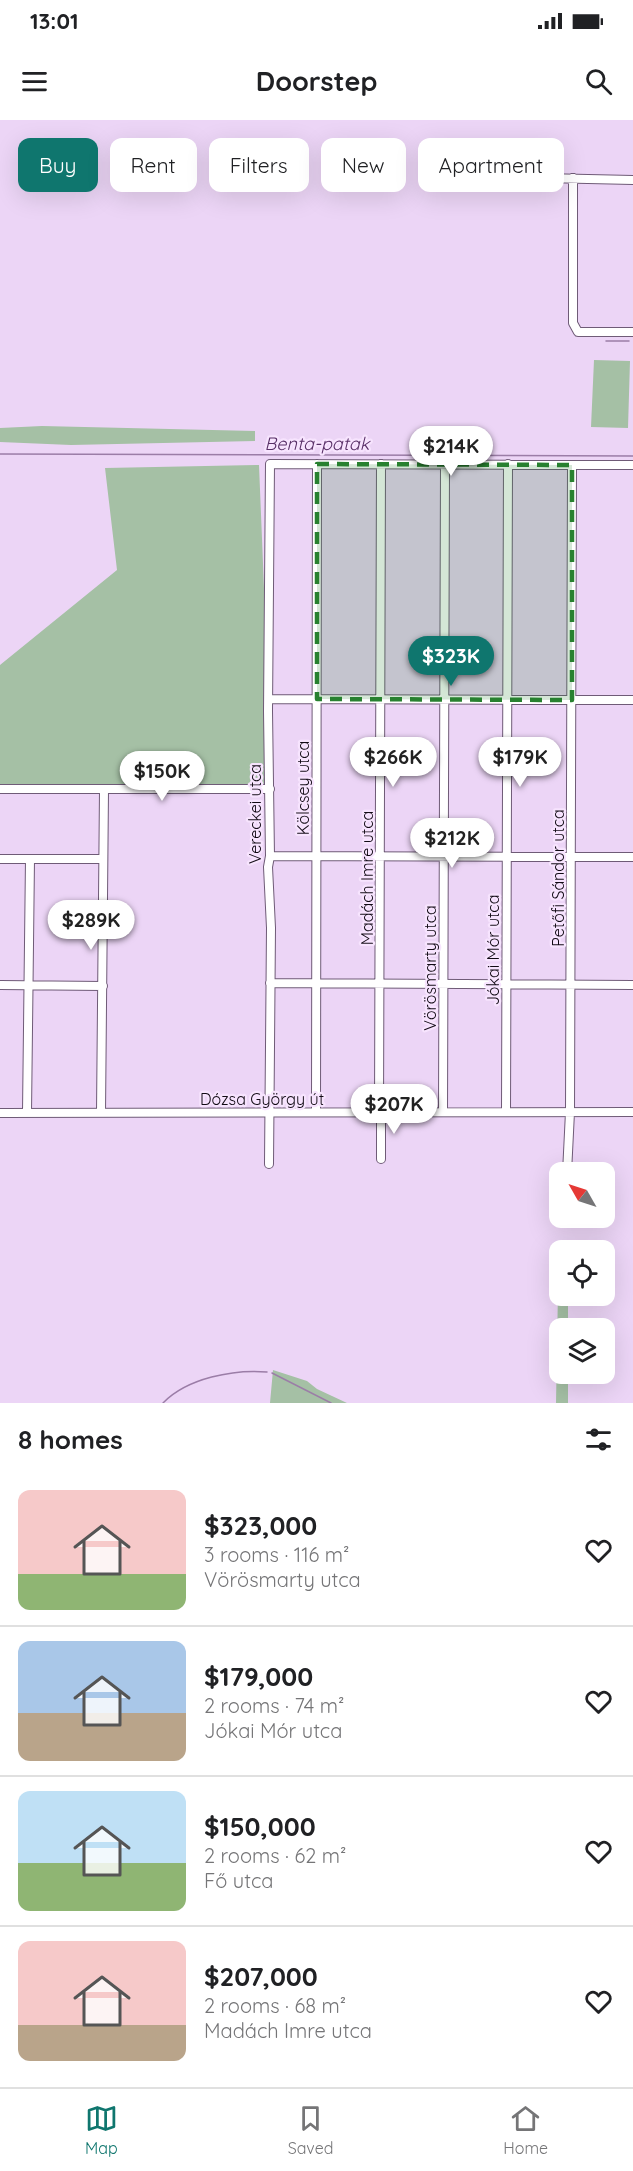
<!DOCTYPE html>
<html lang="en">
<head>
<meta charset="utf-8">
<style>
	:root { --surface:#fff; --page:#f2f2f2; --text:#202124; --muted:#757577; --line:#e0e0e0; --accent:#0f766e }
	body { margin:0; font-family:Quicksand,sans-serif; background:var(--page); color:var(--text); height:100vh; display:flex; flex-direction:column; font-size:22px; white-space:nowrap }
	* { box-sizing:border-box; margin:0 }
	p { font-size:20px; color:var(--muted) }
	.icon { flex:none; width:33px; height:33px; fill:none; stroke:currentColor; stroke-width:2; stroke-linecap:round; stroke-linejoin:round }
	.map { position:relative; height:1283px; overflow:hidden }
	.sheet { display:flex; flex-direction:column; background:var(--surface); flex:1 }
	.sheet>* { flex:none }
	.top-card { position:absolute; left:18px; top:18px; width:597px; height:54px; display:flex; gap:12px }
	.needle { width:39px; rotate:309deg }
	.tools { position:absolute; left:549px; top:1042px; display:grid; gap:12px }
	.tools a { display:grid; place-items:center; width:66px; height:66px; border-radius:12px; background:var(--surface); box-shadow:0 6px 24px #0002; font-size:30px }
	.price { position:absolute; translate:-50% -51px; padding:0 14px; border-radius:21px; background:#fff; color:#222; font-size:20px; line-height:39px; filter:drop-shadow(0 2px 3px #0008) }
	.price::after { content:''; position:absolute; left:50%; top:36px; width:18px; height:14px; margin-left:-9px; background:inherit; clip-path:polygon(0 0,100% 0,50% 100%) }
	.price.selected { background:var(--accent); color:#fff }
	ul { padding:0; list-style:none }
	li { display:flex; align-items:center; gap:18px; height:150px; padding:0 18px }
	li+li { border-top:2px solid var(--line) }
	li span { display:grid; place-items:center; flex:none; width:168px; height:120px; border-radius:12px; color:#555 }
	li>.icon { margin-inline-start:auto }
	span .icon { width:72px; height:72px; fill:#fffc; stroke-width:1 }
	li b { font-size:26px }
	h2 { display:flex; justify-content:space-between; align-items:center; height:72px; padding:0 18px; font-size:26px }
	.tag { padding:0 21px; border-radius:12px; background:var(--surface); box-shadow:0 6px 24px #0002; font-size:21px; line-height:54px }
	.tag.selected { background:var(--accent); color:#fff }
	.status { display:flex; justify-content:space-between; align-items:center; height:42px; padding:0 30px; background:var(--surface); direction:ltr }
	.status svg { height:16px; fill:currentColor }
	header { display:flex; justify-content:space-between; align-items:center; height:78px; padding:0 18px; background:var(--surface); font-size:27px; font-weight:800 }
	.dock { display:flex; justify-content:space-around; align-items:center; height:84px; border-top:2px solid var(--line); background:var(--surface); font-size:16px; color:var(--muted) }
	.dock a { display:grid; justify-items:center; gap:3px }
	.dock .selected { color:var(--accent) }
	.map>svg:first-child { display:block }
	.green { fill:#a5c0a5 }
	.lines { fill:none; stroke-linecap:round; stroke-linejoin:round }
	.stream { stroke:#9b7da7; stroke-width:1.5 }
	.minor-casing { stroke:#6f5b77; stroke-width:10 }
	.minor { stroke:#fff; stroke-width:8 }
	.marked { fill:#288130; fill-opacity:0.2; stroke:#288130; stroke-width:4.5; stroke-dasharray:12 8; stroke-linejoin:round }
	.labels { text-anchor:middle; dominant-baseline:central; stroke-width:4.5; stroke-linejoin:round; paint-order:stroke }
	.street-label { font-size:16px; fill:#110a14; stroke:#f7e4fe }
	.water-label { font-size:18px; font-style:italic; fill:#572e66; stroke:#f7e4fe }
</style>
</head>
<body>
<div class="status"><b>13:01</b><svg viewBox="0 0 49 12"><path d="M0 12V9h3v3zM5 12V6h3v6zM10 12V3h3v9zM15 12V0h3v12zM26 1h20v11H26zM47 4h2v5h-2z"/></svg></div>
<header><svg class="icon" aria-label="menu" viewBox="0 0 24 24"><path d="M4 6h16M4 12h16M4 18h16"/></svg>Doorstep<svg class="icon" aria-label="search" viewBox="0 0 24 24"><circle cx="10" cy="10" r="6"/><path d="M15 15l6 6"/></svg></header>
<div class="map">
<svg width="633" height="1283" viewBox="0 0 633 1283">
	<rect width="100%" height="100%" fill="#ecd5f6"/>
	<path class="green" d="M594,240l36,1 -2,67 -37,-1z
		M42,306l213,5v10l-184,4 -71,-3v-14z
		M259,345l13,320 -272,-1v-119l117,-95 -12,-102z
		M558,1170l2,6h8v33h-8v45h8v29h-12z
		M273,1250l34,11 10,8 30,14h-77z"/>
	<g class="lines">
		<path class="stream" d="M606,221h23
			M0,334l633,2
			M272,1253l59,30
			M163,1283c24,-25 71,-34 104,-31"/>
		<g class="minor-casing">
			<path id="minor" d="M543,58l90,2
				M573,58v145l5,9h55
				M269,579l364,1
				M0,669h270
				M270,736l363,1
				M0,739h103
				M270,863l363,2
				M0,865l103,1
				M316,992l1,-648
				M379,992l2,-648
				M381,992v47
				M443,992l2,-647
				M506,992l2,-648
				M0,993l633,-1
				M27,993l3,-254
				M101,993l3,-323
				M269,1044l2,-236 -3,-61 2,-11 -2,-145 2,-247 363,1
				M567,1053l3,-61 2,-647"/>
		</g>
		<use href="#minor" class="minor"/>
	</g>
	<path class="marked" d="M317,344l255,1v235l-255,-1z"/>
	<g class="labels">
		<g class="street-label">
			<text transform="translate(303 668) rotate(-90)">Kölcsey utca</text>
			<text transform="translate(255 694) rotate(-90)">Vereckei utca</text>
			<text transform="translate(367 758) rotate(-90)">Madách Imre utca</text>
			<text transform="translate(558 758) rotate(-90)">Petőfi Sándor utca</text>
			<text transform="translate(493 830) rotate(-90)">Jókai Mór utca</text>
			<text transform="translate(430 848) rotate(-90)">Vörösmarty utca</text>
			<text x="262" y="979">Dózsa György út</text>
		</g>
		<g class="water-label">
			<text x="317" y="323">Benta-patak</text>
		</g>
	</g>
</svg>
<div class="tools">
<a><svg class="needle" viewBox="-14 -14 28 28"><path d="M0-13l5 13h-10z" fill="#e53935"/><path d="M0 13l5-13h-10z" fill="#757577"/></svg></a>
<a><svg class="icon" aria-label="locate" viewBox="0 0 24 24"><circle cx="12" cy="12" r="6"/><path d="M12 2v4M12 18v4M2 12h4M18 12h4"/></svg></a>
<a><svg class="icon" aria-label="layers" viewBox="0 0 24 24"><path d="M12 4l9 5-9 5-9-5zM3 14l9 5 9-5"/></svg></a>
</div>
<b class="price" style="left:451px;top:357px">$214K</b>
<b class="price selected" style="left:451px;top:567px">$323K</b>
<b class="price" style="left:393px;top:668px">$266K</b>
<b class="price" style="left:520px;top:668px">$179K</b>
<b class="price" style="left:162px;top:682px">$150K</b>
<b class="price" style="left:452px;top:749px">$212K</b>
<b class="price" style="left:91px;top:831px">$289K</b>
<b class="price" style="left:394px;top:1015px">$207K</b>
<div class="top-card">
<a class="tag selected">Buy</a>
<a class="tag">Rent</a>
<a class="tag">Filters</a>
<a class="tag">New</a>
<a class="tag">Apartment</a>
</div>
</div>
<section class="sheet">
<h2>8 homes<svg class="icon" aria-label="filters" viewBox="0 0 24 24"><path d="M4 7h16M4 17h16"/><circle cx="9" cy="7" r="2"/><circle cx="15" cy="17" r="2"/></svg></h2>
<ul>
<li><span style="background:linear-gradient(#f6c9c9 70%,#8fb573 0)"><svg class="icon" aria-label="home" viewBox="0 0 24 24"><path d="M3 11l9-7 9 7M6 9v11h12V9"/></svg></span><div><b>$323,000</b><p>3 rooms · 116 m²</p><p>Vörösmarty utca</p></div><svg class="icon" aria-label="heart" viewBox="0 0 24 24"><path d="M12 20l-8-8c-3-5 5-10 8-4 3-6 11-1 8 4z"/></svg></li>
<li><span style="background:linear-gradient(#a9c7e8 60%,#b9a48a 0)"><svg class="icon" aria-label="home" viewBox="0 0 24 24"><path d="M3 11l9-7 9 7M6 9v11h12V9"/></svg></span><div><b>$179,000</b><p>2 rooms · 74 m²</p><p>Jókai Mór utca</p></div><svg class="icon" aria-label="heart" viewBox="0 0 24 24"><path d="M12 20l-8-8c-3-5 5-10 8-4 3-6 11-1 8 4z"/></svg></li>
<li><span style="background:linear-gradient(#bfe0f5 60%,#8fb573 0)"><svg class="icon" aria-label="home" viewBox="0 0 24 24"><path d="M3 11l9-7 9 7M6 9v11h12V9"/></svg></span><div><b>$150,000</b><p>2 rooms · 62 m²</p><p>Fő utca</p></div><svg class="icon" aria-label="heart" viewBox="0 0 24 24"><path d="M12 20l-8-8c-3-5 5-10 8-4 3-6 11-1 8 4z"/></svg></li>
<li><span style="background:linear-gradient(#f6c9c9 70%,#b9a48a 0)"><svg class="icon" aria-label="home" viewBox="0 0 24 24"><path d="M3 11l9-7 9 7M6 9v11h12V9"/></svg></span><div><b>$207,000</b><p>2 rooms · 68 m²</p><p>Madách Imre utca</p></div><svg class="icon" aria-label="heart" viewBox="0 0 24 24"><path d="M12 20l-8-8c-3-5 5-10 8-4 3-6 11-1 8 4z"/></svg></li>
</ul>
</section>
<nav class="dock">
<a class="selected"><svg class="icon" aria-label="map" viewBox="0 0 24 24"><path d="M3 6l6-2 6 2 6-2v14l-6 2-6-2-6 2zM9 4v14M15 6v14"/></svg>Map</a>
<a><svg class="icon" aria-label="saved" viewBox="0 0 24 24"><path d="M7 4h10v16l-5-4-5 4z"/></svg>Saved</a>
<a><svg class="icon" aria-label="home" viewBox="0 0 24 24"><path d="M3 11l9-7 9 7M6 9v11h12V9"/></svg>Home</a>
</nav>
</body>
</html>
